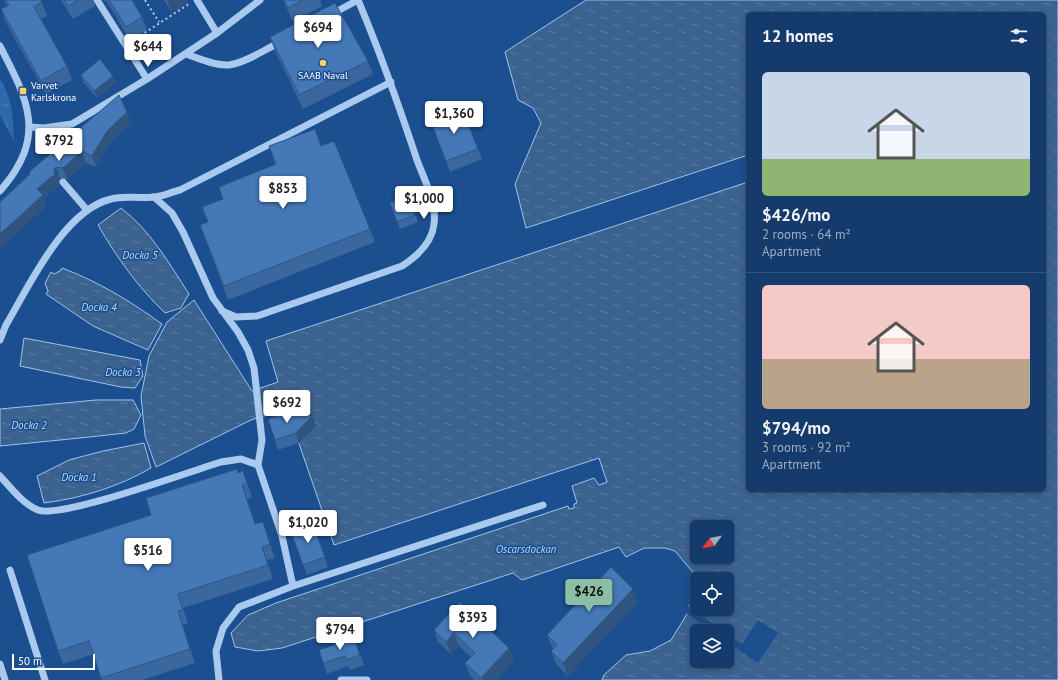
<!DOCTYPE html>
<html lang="en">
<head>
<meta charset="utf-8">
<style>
	:root { --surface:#143b6b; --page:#1d4271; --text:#f1f3f6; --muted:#9dadc1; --line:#33557e; --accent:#8abfa5 }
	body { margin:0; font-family:"PT Sans",sans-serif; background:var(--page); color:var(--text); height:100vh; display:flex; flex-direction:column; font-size:15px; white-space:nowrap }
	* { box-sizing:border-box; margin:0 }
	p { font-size:13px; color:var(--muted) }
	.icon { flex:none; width:22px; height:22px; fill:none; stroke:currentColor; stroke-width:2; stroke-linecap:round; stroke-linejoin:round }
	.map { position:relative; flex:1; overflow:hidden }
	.side { position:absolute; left:746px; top:12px; width:300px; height:480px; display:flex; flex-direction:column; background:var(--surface); border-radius:6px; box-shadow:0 2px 6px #0003,0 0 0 1px var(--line) }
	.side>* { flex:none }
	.needle { width:26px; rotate:238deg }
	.tools { position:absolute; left:690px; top:520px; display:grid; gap:8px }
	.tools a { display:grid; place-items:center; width:44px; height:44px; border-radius:6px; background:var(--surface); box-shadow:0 2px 6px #0003,0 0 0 1px var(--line); font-size:20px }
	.scale { position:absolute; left:12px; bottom:10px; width:83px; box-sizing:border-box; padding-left:4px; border:2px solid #fff; border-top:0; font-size:11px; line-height:14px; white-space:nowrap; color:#fff; -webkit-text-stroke:3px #1b4f8f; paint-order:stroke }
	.price { position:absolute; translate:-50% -34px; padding:0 9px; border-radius:4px; background:#fff; color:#222; font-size:13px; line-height:26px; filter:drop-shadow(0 1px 2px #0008) }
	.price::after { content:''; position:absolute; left:50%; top:24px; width:12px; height:9px; margin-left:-6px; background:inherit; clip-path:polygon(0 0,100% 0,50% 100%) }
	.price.on { background:var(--accent); color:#111 }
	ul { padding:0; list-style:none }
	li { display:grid; align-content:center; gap:8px; height:212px; padding:0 16px }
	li+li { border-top:1px solid var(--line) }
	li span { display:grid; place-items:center; height:124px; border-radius:6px; color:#555 }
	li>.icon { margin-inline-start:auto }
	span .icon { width:72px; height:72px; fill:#fffc; stroke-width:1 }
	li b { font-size:17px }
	h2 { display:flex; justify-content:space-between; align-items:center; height:48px; padding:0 16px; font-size:17px }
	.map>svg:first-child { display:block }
	.grass { fill:url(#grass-tufts) }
	.water { fill:url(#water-ripples); stroke:#9cc4f0; fill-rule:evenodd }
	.pier { fill:#1b4f8f }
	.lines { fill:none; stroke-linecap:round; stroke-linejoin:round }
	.path { stroke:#a9c9ee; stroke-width:2; stroke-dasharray:2 3; stroke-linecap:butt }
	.minor { stroke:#a9c9ee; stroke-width:7 }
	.wall { fill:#3a679d }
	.shaded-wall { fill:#305480 }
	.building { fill:#4478b7; stroke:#305480 }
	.poi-dot { fill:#ffd166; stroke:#1b4f8f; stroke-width:1.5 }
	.labels { text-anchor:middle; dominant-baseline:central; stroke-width:3; stroke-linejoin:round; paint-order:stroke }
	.poi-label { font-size:10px; fill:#fff; stroke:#1b4f8f }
	.water-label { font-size:11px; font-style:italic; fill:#b5d3f5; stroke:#1b4f8f }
</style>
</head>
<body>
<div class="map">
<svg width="1058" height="680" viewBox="0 0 1058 680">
	<defs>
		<pattern id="grass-tufts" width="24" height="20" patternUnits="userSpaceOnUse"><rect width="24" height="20" fill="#2e69ad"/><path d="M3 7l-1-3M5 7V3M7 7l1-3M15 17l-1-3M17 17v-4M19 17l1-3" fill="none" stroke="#4d80b9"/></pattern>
		<pattern id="water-ripples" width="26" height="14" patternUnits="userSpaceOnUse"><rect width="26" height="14" fill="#3c6290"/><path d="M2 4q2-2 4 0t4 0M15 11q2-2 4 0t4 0" fill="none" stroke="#597aa1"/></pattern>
	</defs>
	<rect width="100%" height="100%" fill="#1b4f8f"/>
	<path class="grass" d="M0,79c13,22 13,37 14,62l-14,-26z"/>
	<path class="water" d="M586,0h472v680h-456l2,-5 22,-20 24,-4 21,-11 16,-26 9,-38 -21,-25 -10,-3h-21l-18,9 -7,-10 -97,33 -9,-7 -231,75 -24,3 -23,-4 -4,-14 17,-18 28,-12 292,-97 1,3 5,-1v-4l3,-1 -5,-17 22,-8 5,7 8,-3 -8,-24 -265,87 -47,-136 -36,11 -95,47 -11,-31 -4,-40 8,-40 18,-34 27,-22 58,91 26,-9 -12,-41 482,-159v308h296v-476h-296v141l-222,73 -11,-44 26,-61 -8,-15 -15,-8 -13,-48zM697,527h30v30h-30zM697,579h30v30h-30zM697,631h30v30h-30z
		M121,208c29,22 48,55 68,86l-8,14 -16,5c-27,-26 -48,-55 -67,-88z
		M62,268c37,14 68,33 100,56l-14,26 -55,-24 -47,-32 2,-3 -3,-8 6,-11 3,2 6,-3z
		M24,338l116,22 3,16 -8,12 -14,-1 -101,-21z
		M96,400h37l8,15 -7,14 -8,4 -46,5 -80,8v-37z
		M144,443l7,25c-33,19 -69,30 -107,35l-7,-27 32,-16 34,-9z"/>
	<path class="pier" d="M686,605l2,1 35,25h-11l-26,-18z
		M758,620l20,13 -20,30 -31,-21v-8l15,10z"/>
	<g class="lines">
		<path class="path" d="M145,0l14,22
			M132,41l57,-37"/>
		<path class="minor" d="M97,0l50,79
			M197,0l20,33
			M332,14l26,-14
			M0,46c29,56 47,91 0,145
			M186,54c12,4 29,12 43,11 17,-2 36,-16 52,-23
			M30,127l14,1 28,-4 75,-45 70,-46 43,-33
			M63,182l24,28
			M154,197l18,16 11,19 30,66 25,34 10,18 6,18 8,72 -4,25 24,71 11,50
			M222,311l14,6 21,-1 145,-50c14,-9 30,-23 32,-42 3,-21 -10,-45 -17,-64 -18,-54 -37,-108 -59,-160
			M0,340l6,-15c23,-39 58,-115 105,-126 14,-4 28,0 42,-2 9,0 18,-5 27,-7l211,-108
			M0,476c11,12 23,28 38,34 23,9 153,-39 183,-48l20,-3 17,6
			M10,570l35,110
			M0,664l5,16
			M219,680l-3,-29 7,-23 16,-21 54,-21 250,-81
			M341,680h26"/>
	</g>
	<path class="wall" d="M4,0h37l6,16 -6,3 26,47 5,14 -26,14 -40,-71 -5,-14 6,-3z
		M61,0h32l2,6 -22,13z
		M103,0h29l10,17 5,13 -17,10 -24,-40 -2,1z
		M164,0h23l1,3 -16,10z
		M283,0h37l2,6 -29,16z
		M270,37l98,24 5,13 -70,35 -28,-58z
		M81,75l32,1 3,7 -19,15 -14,-16z
		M127,112l4,11 -20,19 -15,25 -10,-4 -19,16 -7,-1 -2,3 1,4 -15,14 3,7 -18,-34z
		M431,122l47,27 4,10 -32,13z
		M269,146h52l49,83 5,13 -147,58 -28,-75 8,-3 67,-58z
		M408,196l10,26 -18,7 -10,-26z
		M268,419l48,7 -17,17 -21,7z
		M243,471l9,26 -5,2 8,25 8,-2 12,36 -8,2 6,19 -90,29 5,15 -5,2 12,38 -53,17h-40l-8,-26 -31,10 -5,-13 93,-136 87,-42z
		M313,524l15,43 -21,8 -16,-43z
		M598,581l40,21 -70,74 -12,-12 -5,-13 2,-2 -6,-14 39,-41 -2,-6z
		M460,602l49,46 5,13 -18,19h-22l-4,-4 -5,-13 6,-6 -12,-11 -8,8 -13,-12 -4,-12z
		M354,638l10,27 -14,5 -2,-4 -21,8 -8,-24z"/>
	<path class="shaded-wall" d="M167,0h20l1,3 -16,10z
		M113,76l3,7 -19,15 -3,-7z
		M127,112l4,11 -20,19 -15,25 -4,-11 15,-25z
		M82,151l4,12 -19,16 -4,-11z
		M56,167l4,11 -2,3 1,4 -15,14 3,7 -47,43v-15z
		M312,416l4,10 -17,17 -3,-10z
		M263,522l5,13 7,23 -5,-14z
		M262,547l5,13 6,19 -5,-14z
		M633,589l5,13 -70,74 -5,-13z
		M178,611l5,14 12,38 -5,-14z
		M454,633l5,13 -8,8 -5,-12z
		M509,648l5,13 -18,19h-14l-1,-2z"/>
	<path class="building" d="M6,0h35l1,2 -8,5 33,59 -26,15 -40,-72 8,-4z
		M64,0h15l-11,6z
		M109,0h23l10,17 -16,10z
		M284,0h19l-15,8z
		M335,3l33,58 -69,34 -29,-58z
		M100,59l13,17 -19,15 -13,-16z
		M119,95l8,17 -20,19 -15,25 -10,-5 -19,17 -7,-1 -2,2 1,5 -18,15 6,6 -43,39v-32l30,-28 -1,-2z
		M462,109l16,40 -32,12 -15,-39z
		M315,129l6,17 13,-5 36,88 -146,57 -24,-61 8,-3 -6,-15 21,-8 -4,-12 57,-23 -7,-18z
		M408,196l7,19 -18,7 -7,-19z
		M288,411l24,5 -16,17 -21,7 -7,-21z
		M237,469l1,4 5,-2 4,12 -5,2 13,39 8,-2 7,22 -8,3 6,18 -90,29 5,16 -5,1 12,38 -89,29 -12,-37 -31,10 -31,-96 124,-40 -5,-17z
		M313,524l12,33 -22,8 -12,-33z
		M611,567l22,22 -70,74 -12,-12 6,-6 -10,-10 40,-43 -3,-4 10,-10 4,3z
		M460,602l49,46 -28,30 -16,-15 10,-10 -21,-20 -8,9 -12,-12z
		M354,638l6,17 -14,5 -1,-4 -22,7 -4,-13z"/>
	<g class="poi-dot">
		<circle cx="323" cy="63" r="4"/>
		<rect x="19" y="87" width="8" height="8" rx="2"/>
	</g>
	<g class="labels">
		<g class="poi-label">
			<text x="323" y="75">SAAB Naval</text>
			<text x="31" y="85" text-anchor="start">Varvet<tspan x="31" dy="12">Karlskrona</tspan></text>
		</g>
		<g class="water-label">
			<text x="140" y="255">Docka 5</text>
			<text x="99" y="307">Docka 4</text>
			<text x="123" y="372">Docka 3</text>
			<text x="29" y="425">Docka 2</text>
			<text x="79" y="477">Docka 1</text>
			<text x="526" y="549">Oscarsdockan</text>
		</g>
	</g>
</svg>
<div class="tools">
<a><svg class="needle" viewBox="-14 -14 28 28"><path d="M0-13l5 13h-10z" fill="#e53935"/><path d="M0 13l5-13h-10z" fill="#9dadc1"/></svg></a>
<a><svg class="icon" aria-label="locate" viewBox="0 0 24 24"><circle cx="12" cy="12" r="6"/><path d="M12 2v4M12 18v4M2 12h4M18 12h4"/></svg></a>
<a><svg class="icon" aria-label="layers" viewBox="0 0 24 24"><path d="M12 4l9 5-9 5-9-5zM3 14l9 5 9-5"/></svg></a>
</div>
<div class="scale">50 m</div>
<b class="price" style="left:318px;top:49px">$694</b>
<b class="price" style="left:148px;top:68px">$644</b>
<b class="price" style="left:454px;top:135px">$1,360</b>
<b class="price" style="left:59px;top:162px">$792</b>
<b class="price" style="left:283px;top:210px">$853</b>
<b class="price" style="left:424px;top:220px">$1,000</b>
<b class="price" style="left:287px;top:424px">$692</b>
<b class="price" style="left:308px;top:544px">$1,020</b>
<b class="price" style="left:148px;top:572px">$516</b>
<b class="price on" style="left:589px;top:613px">$426</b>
<b class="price" style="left:473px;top:639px">$393</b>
<b class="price" style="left:340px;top:651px">$794</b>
<section class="side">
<h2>12 homes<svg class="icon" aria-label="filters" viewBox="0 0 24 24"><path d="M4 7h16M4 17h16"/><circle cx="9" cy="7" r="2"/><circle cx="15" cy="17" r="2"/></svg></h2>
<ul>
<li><span style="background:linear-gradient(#c9d6e8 70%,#8fb573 0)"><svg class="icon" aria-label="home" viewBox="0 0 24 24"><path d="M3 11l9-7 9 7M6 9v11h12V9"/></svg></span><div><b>$426/mo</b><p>2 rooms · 64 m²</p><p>Apartment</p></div></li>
<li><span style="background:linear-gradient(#f6c9c9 60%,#b9a48a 0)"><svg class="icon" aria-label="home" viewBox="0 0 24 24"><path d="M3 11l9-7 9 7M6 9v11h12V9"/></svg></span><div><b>$794/mo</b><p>3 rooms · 92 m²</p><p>Apartment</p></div></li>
</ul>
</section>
</div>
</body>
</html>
